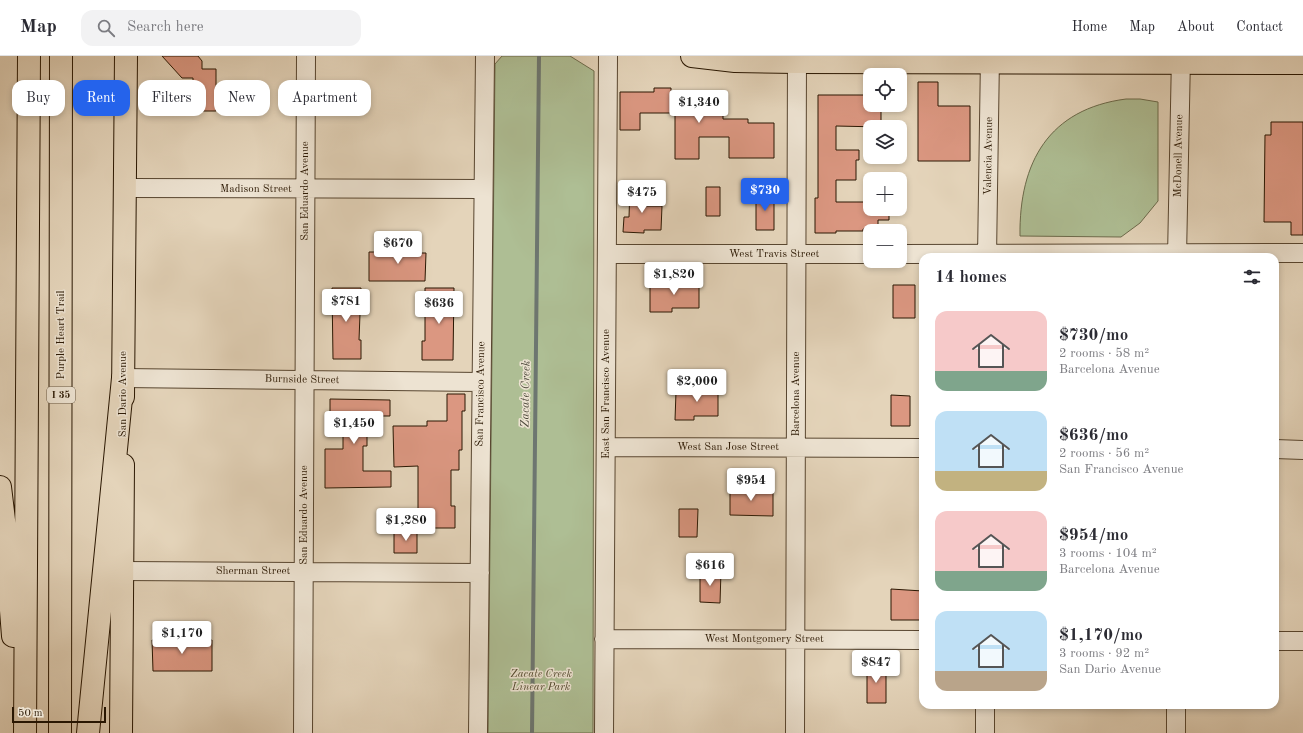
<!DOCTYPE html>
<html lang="en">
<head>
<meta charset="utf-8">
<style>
	:root { --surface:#fff; --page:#f2f2f3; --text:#2b2b33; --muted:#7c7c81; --line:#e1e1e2; --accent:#2563eb }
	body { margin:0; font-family:"Old Standard TT",serif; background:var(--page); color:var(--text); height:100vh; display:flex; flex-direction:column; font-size:15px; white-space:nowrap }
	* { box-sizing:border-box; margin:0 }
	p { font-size:13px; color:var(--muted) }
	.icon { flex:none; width:22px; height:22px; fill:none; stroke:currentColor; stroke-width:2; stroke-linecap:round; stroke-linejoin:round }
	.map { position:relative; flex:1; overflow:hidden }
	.sheet { position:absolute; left:919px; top:197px; width:360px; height:456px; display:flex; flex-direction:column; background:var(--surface); border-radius:12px; box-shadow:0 2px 6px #0003 }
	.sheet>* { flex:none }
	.guide { position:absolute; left:12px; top:24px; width:380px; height:36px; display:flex; gap:8px }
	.buttons { position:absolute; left:863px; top:12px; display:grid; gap:8px }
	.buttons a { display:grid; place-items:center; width:44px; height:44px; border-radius:8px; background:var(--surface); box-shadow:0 2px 6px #0003; font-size:20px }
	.scale { position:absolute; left:12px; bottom:10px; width:94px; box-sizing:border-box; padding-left:4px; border:2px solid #2a1702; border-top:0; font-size:11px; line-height:14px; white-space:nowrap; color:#2a1702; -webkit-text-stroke:3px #ede3d2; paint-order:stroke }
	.price { position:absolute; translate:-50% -34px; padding:0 9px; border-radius:4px; background:#fff; color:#222; font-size:13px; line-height:26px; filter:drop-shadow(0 1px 2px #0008) }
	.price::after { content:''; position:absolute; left:50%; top:24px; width:12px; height:9px; margin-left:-6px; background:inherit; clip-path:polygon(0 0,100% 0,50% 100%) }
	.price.selected { background:var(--accent); color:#fff }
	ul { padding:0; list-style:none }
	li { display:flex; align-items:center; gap:12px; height:100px; padding:0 16px }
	li span { display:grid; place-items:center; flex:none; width:112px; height:80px; border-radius:12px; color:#555 }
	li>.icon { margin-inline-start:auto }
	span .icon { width:48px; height:48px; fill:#fffc; stroke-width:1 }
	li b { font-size:17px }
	h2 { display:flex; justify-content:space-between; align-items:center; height:48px; padding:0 16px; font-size:17px }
	.chip { padding:0 14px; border-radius:12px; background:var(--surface); box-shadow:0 2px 6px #0003; font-size:14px; line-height:36px }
	.chip.selected { background:var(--accent); color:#fff }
	header { display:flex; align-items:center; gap:24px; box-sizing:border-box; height:56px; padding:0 20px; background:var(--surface); border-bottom:1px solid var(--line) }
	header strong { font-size:19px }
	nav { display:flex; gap:22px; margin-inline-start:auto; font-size:14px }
	.search { width:280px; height:36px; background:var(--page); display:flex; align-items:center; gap:10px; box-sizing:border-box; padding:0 14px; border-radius:12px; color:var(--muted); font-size:15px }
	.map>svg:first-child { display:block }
	.green { fill:#aebe94; stroke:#6c6a4b }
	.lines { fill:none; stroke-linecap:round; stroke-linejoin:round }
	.stream { stroke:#6d7670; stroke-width:4 }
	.building { fill:#db9781; stroke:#2a1702 }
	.minor-casing { stroke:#584630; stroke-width:20 }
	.major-casing { stroke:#2a1702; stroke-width:24 }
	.highway-casing { stroke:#2a1702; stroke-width:24 }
	.minor { stroke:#ede3d2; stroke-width:18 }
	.major { stroke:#e4d4ba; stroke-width:22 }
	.highway { stroke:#e4d4ba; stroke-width:22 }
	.labels { text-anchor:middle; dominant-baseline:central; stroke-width:3; stroke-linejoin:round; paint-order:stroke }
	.shield { fill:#ede3d2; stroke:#645440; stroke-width:1 }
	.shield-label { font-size:10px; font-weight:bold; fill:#2a1702 }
	.street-label { font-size:11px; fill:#2a1702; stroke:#ede3d2 }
	.park-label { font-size:11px; font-style:italic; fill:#52492e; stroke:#ede3d2 }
	.water-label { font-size:12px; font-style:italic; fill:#4b4739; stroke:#ede3d2 }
</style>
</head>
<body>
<header>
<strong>Map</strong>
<div class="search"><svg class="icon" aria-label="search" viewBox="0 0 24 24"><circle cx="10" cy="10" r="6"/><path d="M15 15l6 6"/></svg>Search here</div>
<nav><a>Home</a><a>Map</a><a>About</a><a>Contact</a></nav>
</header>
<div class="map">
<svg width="1303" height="677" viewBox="0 0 1303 677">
	<rect width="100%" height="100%" fill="#e4d4ba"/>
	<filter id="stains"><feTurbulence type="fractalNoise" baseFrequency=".005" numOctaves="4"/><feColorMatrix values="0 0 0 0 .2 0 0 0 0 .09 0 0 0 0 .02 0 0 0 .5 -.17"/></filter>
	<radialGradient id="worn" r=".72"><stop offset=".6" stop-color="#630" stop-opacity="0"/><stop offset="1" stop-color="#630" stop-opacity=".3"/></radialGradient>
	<path class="green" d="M502,0h68l24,15 -1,662h-105l7,-669z
		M1126,43h14l18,3v99l-18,22 -19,14 -101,-1c-1,-74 29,-127 106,-137z"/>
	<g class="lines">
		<path class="stream" d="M532,677l7,-677"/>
	</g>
	<path class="building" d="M162,0h36l4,5v8h14v42h-23v-33h-11z
		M918,26h20v24h32v55h-52z
		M654,32h17v11h32v-5h20v25h25v4h26v35h-45v-21h-30v22h-24v-46h-35v17h-20v-38h34z
		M818,39h52v10h11v22l-45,-1v24h23v10h-3v20h-20v22h34v7h19v11h-11v9h-15v2h-27v2h-21v-35h3z
		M1271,66h32v113h-12v-13h-27l1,-87h6z
		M630,131l15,1v18h17l-1,24h-17v3l-21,-1 1,-15h5z
		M706,131h14v29h-14z
		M756,137h18v37h-18z
		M403,186h15v11h8l-1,28h-56v-29h34z
		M680,224h19v28h-27v4h-22v-28h30z
		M893,229h22v33h-22z
		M332,232h29l-2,52h2v19h-28z
		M425,232h29l-1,72h-31v-19h3z
		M700,329h18v31h-24v4h-19l1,-28h24z
		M447,338h18v17h-3v39h-3v20h-8v36h4v22h-37v-62l-24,1 -1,-41h34v-5h20z
		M891,339l19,1v30h-19z
		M330,343l60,1v16h-20v4h-3v26h-4v25h28v16l-66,1v-39h18v-29h-13z
		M730,431h19v3h24v26l-43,-1z
		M679,453h19l-1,28h-18z
		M394,474h23v23h-23z
		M700,515h21l-1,32 -20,-1z
		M891,533l32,2v29h-32z
		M152,584h60v31h-59z
		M867,609h19v38h-19z"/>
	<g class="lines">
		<g class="minor-casing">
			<path id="minor" d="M125,132l358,1
				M607,198h263
				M900,198l403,-1
				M987,201l3,-201
				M1177,201l4,-201
				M123,322l358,4
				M606,391l317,1
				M1275,393l28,1
				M122,515l358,2
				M604,583l319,1
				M1275,585h28
				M303,677l3,-677
				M478,677l7,-677
				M604,677l4,-677
				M795,677l2,-677
				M985,677v-28
				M1176,677v-28"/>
		</g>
		<g class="major-casing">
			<path id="major" d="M692,0l43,5 62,1 506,1
				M123,341l3,-341
				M121,677l2,-268"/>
		</g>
		<g class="highway-casing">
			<path id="highway" d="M0,431l4,33 9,116
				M25,677l4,-677
				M60,677l1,-677
				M88,677l35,-355"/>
		</g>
		<use href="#minor" class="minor"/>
		<use href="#major" class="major"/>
		<use href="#highway" class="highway"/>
	</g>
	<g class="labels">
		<rect class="shield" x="47" y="331" width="28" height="16" rx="3"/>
		<g class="shield-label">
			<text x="61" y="339">I 35</text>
		</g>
		<g class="street-label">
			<text transform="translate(989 100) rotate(-89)">Valencia Avenue</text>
			<text transform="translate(1179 100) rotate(-89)">McDonell Avenue</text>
			<text x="256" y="133">Madison Street</text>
			<text transform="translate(305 135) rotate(-90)">San Eduardo Avenue</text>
			<text x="774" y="198">West Travis Street</text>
			<text transform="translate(61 279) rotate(-90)">Purple Heart Trail</text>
			<text transform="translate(302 324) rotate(1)">Burnside Street</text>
			<text transform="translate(123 338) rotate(-90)">San Dario Avenue</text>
			<text transform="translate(481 338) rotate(-89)">San Francisco Avenue</text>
			<text transform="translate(606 338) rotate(-90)">East San Francisco Avenue</text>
			<text transform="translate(796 338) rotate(-90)">Barcelona Avenue</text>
			<text x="728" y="391">West San Jose Street</text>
			<text transform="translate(304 459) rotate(-90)">San Eduardo Avenue</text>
			<text x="253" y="515">Sherman Street</text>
			<text x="764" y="583">West Montgomery Street</text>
		</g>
		<g class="park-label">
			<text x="541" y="618">Zacate Creek<tspan x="541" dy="13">Linear Park</tspan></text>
		</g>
		<g class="water-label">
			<text transform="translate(526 338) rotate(-89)">Zacate Creek</text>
		</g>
	</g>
	<rect width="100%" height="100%" filter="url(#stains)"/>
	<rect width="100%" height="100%" fill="url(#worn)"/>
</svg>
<div class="buttons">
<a><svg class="icon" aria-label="locate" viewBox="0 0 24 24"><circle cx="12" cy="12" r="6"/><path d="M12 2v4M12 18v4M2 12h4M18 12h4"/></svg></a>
<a><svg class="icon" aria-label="layers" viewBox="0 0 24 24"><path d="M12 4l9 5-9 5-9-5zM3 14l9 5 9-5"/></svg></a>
<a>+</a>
<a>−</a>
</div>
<div class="scale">50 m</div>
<b class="price" style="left:699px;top:68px">$1,340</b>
<b class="price selected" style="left:765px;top:156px">$730</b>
<b class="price" style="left:642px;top:158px">$475</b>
<b class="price" style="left:398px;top:209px">$670</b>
<b class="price" style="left:674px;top:240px">$1,820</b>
<b class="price" style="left:346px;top:267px">$781</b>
<b class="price" style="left:439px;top:269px">$636</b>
<b class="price" style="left:697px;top:347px">$2,000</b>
<b class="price" style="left:354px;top:389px">$1,450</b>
<b class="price" style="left:751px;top:446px">$954</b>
<b class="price" style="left:406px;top:486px">$1,280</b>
<b class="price" style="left:710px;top:531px">$616</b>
<b class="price" style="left:182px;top:599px">$1,170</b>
<b class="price" style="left:876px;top:628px">$847</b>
<div class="guide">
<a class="chip">Buy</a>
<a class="chip selected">Rent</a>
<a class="chip">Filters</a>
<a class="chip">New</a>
<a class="chip">Apartment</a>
</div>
<section class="sheet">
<h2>14 homes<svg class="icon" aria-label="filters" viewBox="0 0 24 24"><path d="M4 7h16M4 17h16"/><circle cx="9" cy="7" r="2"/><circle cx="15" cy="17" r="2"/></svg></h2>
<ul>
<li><span style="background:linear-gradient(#f6c9c9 75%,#7fa58c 0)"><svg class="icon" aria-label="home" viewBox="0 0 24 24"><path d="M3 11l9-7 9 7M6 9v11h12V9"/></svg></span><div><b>$730/mo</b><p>2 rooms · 58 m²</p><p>Barcelona Avenue</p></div></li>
<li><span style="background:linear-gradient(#bfe0f5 75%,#c2b280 0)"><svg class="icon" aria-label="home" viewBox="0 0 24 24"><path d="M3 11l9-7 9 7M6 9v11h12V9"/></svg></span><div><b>$636/mo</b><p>2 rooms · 56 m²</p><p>San Francisco Avenue</p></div></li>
<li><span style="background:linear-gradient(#f6c9c9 75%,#7fa58c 0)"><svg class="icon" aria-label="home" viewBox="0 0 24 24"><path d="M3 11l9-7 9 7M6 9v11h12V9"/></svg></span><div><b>$954/mo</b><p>3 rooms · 104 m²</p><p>Barcelona Avenue</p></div></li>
<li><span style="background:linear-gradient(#bfe0f5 75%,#b9a48a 0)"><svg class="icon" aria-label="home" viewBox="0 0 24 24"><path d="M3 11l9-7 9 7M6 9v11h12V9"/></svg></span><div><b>$1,170/mo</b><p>3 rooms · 92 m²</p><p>San Dario Avenue</p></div></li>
</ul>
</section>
</div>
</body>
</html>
